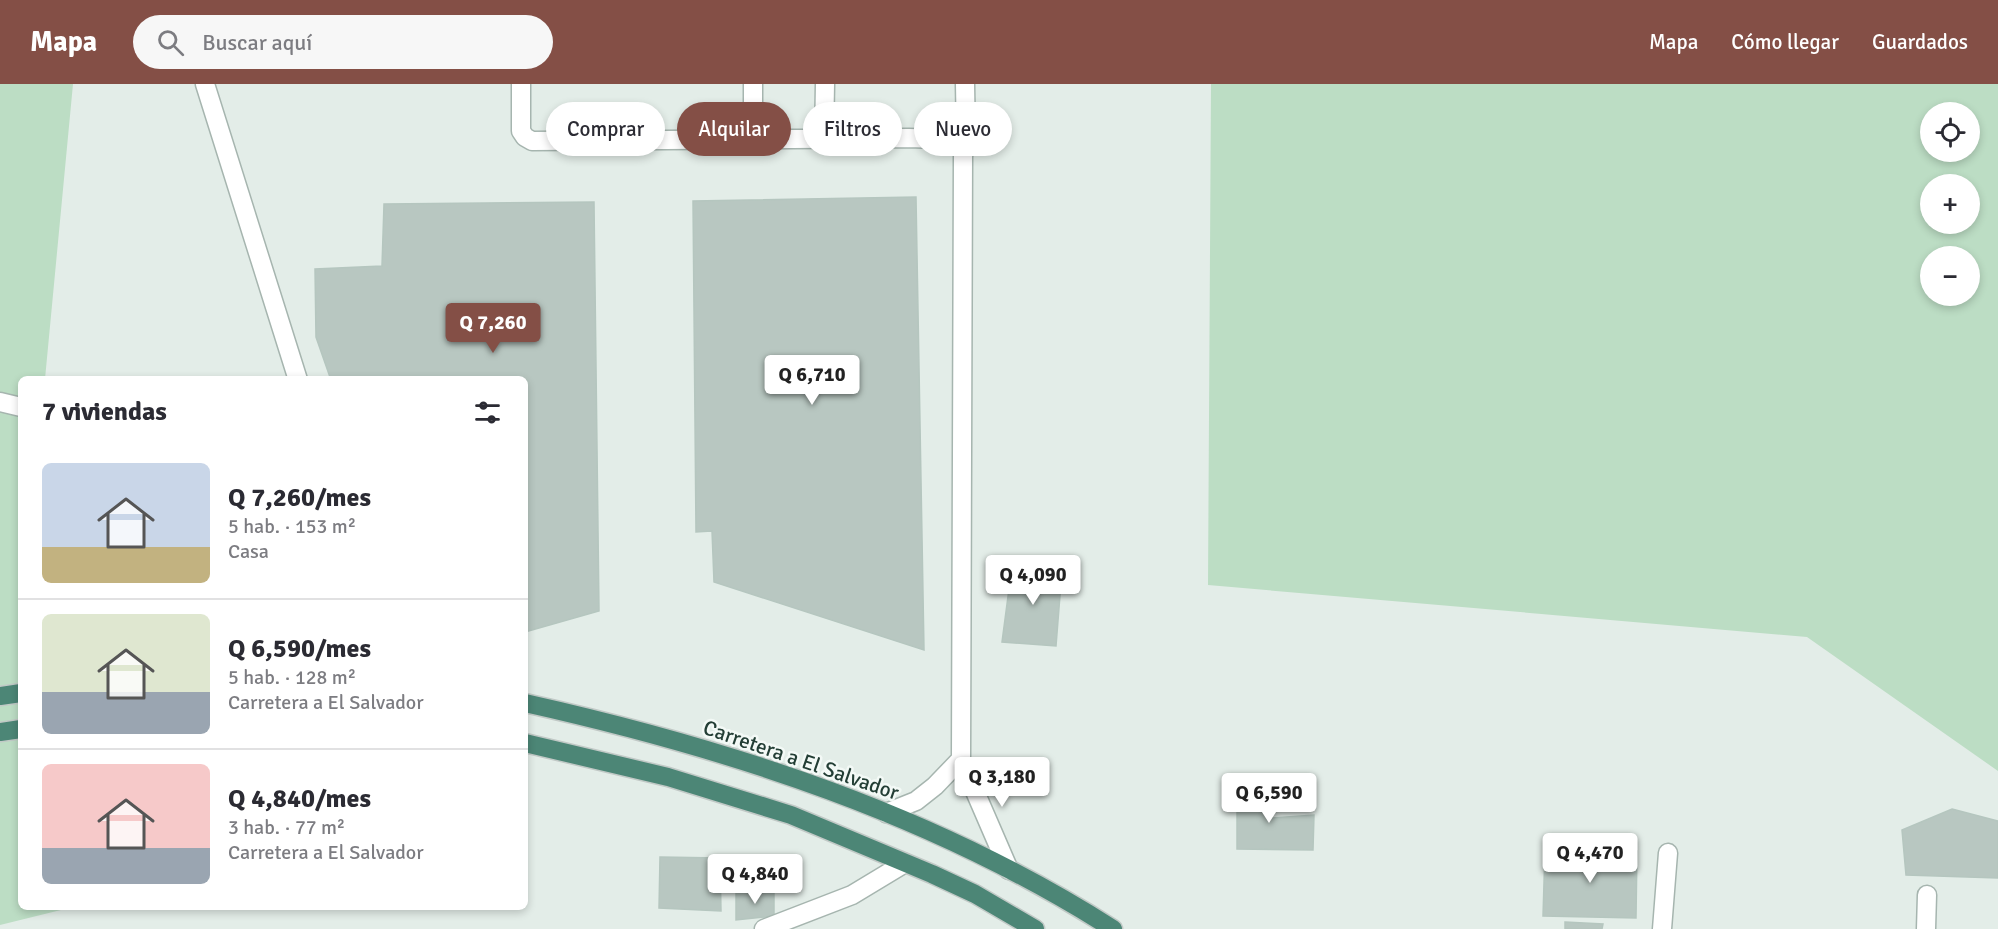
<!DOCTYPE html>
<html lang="es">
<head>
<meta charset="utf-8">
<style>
	:root { --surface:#fff; --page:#f7f7f7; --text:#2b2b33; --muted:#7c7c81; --line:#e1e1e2; --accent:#844f46 }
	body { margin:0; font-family:Signika,sans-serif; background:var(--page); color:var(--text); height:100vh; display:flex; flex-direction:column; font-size:22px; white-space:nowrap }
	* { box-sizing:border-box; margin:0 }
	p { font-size:20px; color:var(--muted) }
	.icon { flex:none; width:33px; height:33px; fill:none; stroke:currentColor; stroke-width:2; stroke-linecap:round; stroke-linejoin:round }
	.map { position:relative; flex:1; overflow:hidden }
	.details { position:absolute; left:18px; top:292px; width:510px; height:534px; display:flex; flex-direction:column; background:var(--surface); border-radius:9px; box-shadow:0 3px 9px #0003 }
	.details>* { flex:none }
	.guide { position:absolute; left:546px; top:18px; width:570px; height:54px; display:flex; gap:12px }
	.controls { position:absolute; left:1920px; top:18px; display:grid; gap:12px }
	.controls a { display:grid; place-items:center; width:60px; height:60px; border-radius:50%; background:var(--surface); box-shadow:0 3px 9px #0003; font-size:30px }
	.price { position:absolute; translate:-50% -51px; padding:0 14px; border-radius:6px; background:#fff; color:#222; font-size:20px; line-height:39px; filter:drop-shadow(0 2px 3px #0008) }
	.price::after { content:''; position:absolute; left:50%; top:36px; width:18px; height:14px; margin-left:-9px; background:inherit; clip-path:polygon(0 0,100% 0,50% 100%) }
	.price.active { background:var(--accent); color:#fff }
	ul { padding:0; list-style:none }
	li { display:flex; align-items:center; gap:18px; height:150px; padding:0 24px }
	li+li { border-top:2px solid var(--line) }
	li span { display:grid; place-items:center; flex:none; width:168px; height:120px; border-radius:9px; color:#555 }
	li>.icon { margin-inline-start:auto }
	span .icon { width:72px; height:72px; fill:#fffc; stroke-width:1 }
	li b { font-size:26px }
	h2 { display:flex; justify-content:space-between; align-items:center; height:72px; padding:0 24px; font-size:26px }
	.chip { padding:0 21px; border-radius:27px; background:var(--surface); box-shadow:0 3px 9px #0003; font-size:21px; line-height:54px }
	.chip.active { background:var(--accent); color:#fff }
	header { display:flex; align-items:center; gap:36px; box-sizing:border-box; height:84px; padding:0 30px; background:var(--accent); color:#fff }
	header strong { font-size:28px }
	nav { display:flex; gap:33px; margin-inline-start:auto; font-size:21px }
	.search { width:420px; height:54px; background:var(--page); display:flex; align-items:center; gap:15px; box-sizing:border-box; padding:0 21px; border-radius:33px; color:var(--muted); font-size:22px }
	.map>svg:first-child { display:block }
	.green { fill:#bcddc4; fill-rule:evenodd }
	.building { fill:#b8c7c1; stroke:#b5c6bf; stroke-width:1.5 }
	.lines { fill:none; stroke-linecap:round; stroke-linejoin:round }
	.service-casing { stroke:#a6b5af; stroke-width:21 }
	.minor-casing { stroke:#a6b5af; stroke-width:21 }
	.trunk-casing { stroke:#c1c9c6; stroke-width:21 }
	.service { stroke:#fff; stroke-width:18 }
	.minor { stroke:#fff; stroke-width:18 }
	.trunk { stroke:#4c8676; stroke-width:18 }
	.labels { text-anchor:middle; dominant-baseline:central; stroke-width:5; stroke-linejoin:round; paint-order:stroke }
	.street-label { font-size:21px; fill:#233e35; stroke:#f3f9f6 }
</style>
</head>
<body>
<header>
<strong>Mapa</strong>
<div class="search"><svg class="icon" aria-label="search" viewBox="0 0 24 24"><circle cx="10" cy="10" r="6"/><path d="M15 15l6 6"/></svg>Buscar aquí</div>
<nav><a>Mapa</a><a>Cómo llegar</a><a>Guardados</a></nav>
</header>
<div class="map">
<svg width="1998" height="845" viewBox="0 0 1998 845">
	<rect width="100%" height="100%" fill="#e3ede8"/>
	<path class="green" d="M0,0h73l-28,295 -24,1v528h48l-69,17z
		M1211,0h787v687l-191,-134 -599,-52zM1930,28h40v40h-40zM1930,100h40v40h-40zM1930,172h40v40h-40z"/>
	<path class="building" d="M916,113l8,453 -210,-68 -2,-51 -16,1 -3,-331z
		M594,118l5,409 -74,21v-252h-194l-15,-43 -1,-68 67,-3 2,-62z
		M1012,482l50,4 -6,76 -54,-4z
		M1237,701l33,3 2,30 42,-3 -1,35 -76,-1z
		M1952,725l46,12v57l-92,-3 -4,-45z
		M1545,766l92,1 -1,67 -93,-2z
		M660,773l60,1 1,53 -62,-3z
		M736,808h38v24l-38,4z
		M1565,838l38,2 -1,5h-37z"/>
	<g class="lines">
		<g class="service-casing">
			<path id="service" d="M205,0l93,296
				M965,0l1,56
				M0,318l21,5
				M1662,845l6,-76
				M1926,845l1,-34"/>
		</g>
		<g class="minor-casing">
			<path id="minor" d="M521,0v47l4,6 7,4 377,-3 57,2 -3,16 -2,603 48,111
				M753,0v57
				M824,55l1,-55
				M886,729l30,-12 19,-15 26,-27
				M764,845l88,-34 53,-32"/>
		</g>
		<g class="trunk-casing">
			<path id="trunk" d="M0,612l21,-3
				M525,619c206,46 409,112 588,226
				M0,648l21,-3
				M525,659l143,34 123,38 141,59 43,20 60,35"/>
		</g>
		<use href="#service" class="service"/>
		<use href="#minor" class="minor"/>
		<use href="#trunk" class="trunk"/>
	</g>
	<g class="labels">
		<g class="street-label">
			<text transform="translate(801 676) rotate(19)">Carretera a El Salvador</text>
		</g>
	</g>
</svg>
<div class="controls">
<a><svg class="icon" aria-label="locate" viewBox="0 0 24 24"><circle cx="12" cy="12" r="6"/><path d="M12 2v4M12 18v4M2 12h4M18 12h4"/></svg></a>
<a>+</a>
<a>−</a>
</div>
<b class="price active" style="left:493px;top:270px">Q 7,260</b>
<b class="price" style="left:812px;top:322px">Q 6,710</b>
<b class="price" style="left:1033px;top:522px">Q 4,090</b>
<b class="price" style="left:1002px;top:724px">Q 3,180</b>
<b class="price" style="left:1269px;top:740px">Q 6,590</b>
<b class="price" style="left:1590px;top:800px">Q 4,470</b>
<b class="price" style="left:755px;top:821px">Q 4,840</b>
<div class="guide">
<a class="chip">Comprar</a>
<a class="chip active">Alquilar</a>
<a class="chip">Filtros</a>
<a class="chip">Nuevo</a>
</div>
<section class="details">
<h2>7 viviendas<svg class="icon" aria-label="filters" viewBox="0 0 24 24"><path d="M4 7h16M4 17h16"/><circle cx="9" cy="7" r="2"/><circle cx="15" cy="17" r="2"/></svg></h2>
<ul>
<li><span style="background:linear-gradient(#c9d6e8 70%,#c2b280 0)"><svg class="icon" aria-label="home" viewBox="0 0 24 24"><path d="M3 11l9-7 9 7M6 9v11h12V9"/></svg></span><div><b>Q 7,260/mes</b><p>5 hab. · 153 m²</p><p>Casa</p></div></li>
<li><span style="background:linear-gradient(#dfe7d0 65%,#9aa5b1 0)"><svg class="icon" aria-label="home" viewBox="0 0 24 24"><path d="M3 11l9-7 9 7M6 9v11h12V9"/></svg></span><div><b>Q 6,590/mes</b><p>5 hab. · 128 m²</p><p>Carretera a El Salvador</p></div></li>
<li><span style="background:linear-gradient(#f6c9c9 70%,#9aa5b1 0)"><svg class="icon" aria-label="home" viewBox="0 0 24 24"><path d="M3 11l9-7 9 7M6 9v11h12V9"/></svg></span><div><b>Q 4,840/mes</b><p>3 hab. · 77 m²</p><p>Carretera a El Salvador</p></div></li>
</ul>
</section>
</div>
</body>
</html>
